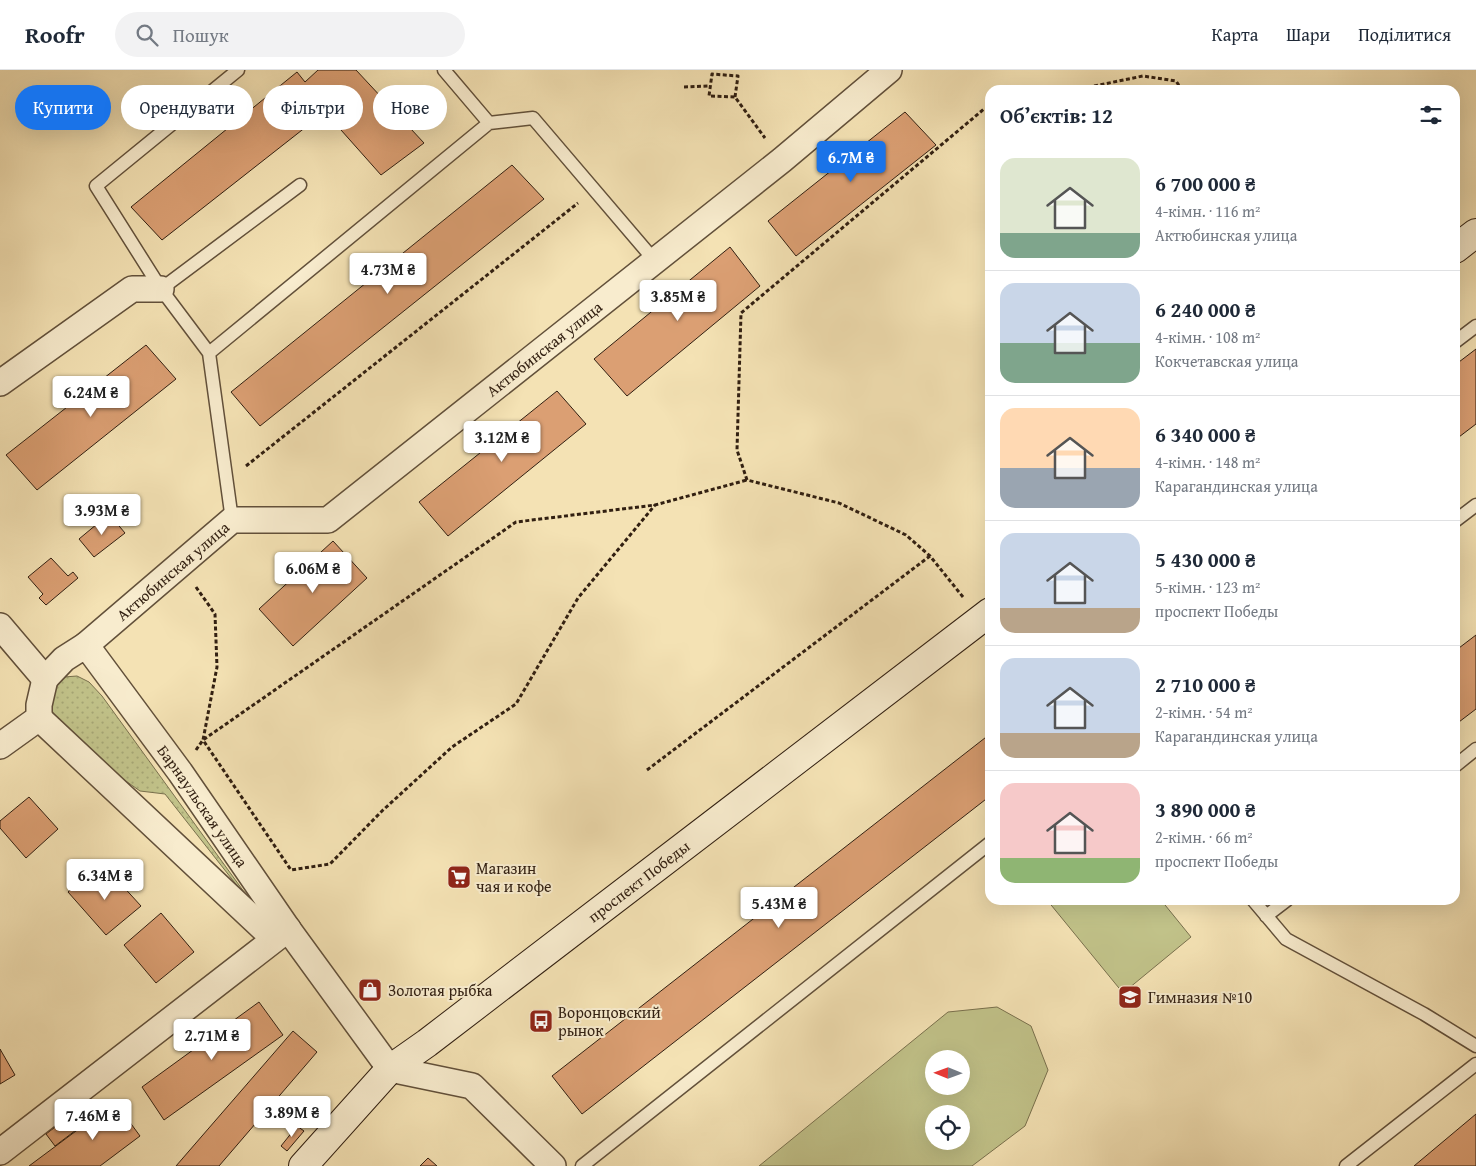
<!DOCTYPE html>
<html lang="uk">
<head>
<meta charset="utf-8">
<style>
	:root { --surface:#fff; --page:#f2f2f3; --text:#1f2937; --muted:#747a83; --line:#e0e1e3; --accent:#1a73e8 }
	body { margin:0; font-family:"Gentium Book Plus",serif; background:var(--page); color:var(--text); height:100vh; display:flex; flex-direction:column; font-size:19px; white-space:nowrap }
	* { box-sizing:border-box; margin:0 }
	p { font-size:16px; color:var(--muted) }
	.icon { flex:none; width:28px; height:28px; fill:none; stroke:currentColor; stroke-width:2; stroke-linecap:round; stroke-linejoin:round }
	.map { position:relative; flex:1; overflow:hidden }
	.side { position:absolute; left:985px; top:15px; width:475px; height:820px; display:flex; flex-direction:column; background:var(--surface); border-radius:15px; box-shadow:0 5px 20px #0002 }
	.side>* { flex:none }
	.top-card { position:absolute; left:15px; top:15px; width:475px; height:45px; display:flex; gap:10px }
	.needle { width:32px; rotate:271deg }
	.tools { position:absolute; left:925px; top:980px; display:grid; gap:10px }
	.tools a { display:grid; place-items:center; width:45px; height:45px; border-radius:50%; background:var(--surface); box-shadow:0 5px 20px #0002; font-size:25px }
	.price { position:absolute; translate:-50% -42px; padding:0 11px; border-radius:5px; background:#fff; color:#222; font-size:16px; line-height:32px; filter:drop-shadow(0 1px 2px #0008) }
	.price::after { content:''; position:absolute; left:50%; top:30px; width:15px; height:11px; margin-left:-8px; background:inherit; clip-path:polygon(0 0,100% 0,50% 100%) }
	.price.current { background:var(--accent); color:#fff }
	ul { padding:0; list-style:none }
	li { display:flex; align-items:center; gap:15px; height:125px; padding:0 15px }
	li+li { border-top:1px solid var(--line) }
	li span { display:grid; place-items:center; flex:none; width:140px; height:100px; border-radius:15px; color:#555 }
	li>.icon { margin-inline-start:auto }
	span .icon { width:60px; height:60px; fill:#fffc; stroke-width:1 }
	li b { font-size:21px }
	h2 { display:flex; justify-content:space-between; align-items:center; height:60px; padding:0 15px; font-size:21px }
	.chip { padding:0 18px; border-radius:22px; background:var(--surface); box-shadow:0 5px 20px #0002; font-size:18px; line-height:45px }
	.chip.current { background:var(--accent); color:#fff }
	header { display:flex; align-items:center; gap:30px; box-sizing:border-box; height:70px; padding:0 25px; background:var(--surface); border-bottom:1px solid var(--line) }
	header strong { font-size:24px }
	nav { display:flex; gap:28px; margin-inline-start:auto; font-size:18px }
	.search { width:350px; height:45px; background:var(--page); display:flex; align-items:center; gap:12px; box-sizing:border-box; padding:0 18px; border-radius:28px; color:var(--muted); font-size:19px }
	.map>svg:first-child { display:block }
	.grass { fill:url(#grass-dots); stroke:#79704d }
	.pitch { fill:#c1c289; stroke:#79704d; fill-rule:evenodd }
	.building { fill:#db9f73; stroke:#311f11 }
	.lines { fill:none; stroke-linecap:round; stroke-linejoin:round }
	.lane-casing { stroke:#62503a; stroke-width:15 }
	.street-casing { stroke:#62503a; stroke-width:28 }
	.secondary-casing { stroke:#311f11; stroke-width:30 }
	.path { stroke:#311f11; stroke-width:3; stroke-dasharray:4 2.5; stroke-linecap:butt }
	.lane { stroke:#f8ecce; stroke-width:12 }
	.street { stroke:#f8ecce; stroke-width:25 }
	.secondary { stroke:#f8ecce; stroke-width:28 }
	.labels { text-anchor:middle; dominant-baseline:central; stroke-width:4; stroke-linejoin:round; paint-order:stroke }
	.street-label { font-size:16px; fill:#311f11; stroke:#f8ecce }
	.poi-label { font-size:16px; fill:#311f11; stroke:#f8ecce; text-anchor:start }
</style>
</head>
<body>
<header>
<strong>Roofr</strong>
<div class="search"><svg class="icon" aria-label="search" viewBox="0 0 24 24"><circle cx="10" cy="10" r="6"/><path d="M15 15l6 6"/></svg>Пошук</div>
<nav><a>Карта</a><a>Шари</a><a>Поділитися</a></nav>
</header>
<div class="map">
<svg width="1476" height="1096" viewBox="0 0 1476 1096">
	<defs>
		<pattern id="grass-dots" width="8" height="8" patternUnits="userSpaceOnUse" patternTransform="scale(1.25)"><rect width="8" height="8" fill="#c1c289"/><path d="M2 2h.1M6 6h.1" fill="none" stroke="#a6a675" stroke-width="1.8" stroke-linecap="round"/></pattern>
	</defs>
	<rect width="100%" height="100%" fill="#f4e2b4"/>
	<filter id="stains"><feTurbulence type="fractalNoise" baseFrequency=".004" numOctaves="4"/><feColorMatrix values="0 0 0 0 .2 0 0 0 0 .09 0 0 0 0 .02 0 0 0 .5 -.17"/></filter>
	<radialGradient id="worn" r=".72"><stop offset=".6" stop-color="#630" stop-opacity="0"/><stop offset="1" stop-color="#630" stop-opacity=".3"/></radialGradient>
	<path class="grass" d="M77,606l12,6 13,14 166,229 -103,-131 -25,-3 -61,-43 -32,-37 6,-24 11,-10z"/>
	<path class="pitch" d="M1047,830h114l30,37 -68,56z
		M997,937l34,19 17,44 -23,56 -53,40h-213l189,-154zM934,989h27v27h-27zM934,1044h27v27h-27z"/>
	<path class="building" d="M318,0h38l68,73 -43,32 -56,-63 -163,128 -31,-33 166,-135 8,10z
		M905,42l31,33 -140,111 -28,-35z
		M512,95l32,34 -284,227 -29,-34z
		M730,177l30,39 -133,110 -33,-37z
		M146,275l30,34 -139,111 -31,-35z
		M1476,279v75l-21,16v-75z
		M557,321l29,33 -138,112 -29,-34z
		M109,444l16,19 -31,24 -15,-18z
		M333,471l34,37 -74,68 -34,-37z
		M51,488l17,18 5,-4 5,6 -32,27 -7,-7 4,-4 -15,-17z
		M1476,565v74l-21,16v-74z
		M990,664v62l-408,318 -30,-38z
		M29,727l29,32 -32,29 -26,-30v-7z
		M109,801l32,35 -35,29 -38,-43 20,-18 9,9z
		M161,843l33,39 -38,31 -32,-38z
		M259,932l24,33 -119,85 -22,-33z
		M293,961l24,21 -98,114h-43z
		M0,979l15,26 -15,9z
		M115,1032l25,34 -40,30h-71z
		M1476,1044v52h-62z
		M71,1045l9,12 -25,19 -9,-12z
		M297,1056l7,5 -17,20 -6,-5z
		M428,1088l9,8h-17z"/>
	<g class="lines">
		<g class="lane-casing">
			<path id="lane" d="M444,0l45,53
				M161,219l-65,-103 142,-116
				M1455,272l21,-16
				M209,283l280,-230 44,-5 122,143
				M232,450l-23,-167 -48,-64 139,-104
				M1455,451l21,-16
				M1455,696l21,-17
				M1253,830l33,39 138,75 52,32
				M1266,846l21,-16
				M582,1096l408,-323
				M1346,1096l130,-102"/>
		</g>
		<g class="street-casing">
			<g id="street">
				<path d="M0,313l132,-94h29"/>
				<path id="s1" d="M0,556l45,53 19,-20 22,-14 94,127 108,157 102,140 82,17 81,80"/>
				<path id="s2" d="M86,575l146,-125h96l454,-360 107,-90"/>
				<path d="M39,648l226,212 23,-1"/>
				<path d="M0,676l39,-28v-13l6,-26"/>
				<path d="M0,1082l288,-223"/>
			</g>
		</g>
		<g class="secondary-casing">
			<g id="secondary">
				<path d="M1455,179l21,-16"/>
				<path id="s3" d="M303,1096l87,-97 37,-26 563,-431"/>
			</g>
		</g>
		<path class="path" d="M684,17l26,-1
			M1075,20l68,-14 33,5 6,9
			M735,27l3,-21 -26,-2 -3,22 26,1 30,41
			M246,396l332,-263
			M196,517l19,27 2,53 -14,73 88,130 39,-6 52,-53 70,-64 64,-43 62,-106 77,-93
			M963,527l-33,-41 -24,-21 -67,-32 -92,-23 -10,-30 4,-137 243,-204 6,-1
			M196,680l7,-10 313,-218 139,-17 92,-25
			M647,700l283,-214"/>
		<use href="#lane" class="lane"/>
		<use href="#street" class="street"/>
		<use href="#secondary" class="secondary"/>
	</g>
	<defs>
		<g id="supermarket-square" transform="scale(1.25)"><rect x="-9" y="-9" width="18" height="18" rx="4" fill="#8f2418" stroke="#f8ecce"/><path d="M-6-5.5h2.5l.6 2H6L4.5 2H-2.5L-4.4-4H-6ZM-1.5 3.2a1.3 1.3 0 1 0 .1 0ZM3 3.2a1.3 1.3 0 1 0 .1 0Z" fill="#fff"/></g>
		<g id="shop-square" transform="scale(1.25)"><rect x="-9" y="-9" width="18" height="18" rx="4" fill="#8f2418" stroke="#f8ecce"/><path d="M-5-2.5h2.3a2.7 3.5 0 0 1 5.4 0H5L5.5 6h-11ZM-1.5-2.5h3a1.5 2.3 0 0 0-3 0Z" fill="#fff"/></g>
		<g id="school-square" transform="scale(1.25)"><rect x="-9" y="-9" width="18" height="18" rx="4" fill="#8f2418" stroke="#f8ecce"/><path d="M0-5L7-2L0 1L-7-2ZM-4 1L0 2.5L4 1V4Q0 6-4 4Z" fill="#fff"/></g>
		<g id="bus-square" transform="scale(1.25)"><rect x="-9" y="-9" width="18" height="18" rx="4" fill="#8f2418" stroke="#f8ecce"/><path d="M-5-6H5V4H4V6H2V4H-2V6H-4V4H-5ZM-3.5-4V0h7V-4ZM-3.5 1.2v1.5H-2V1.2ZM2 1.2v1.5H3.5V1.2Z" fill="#fff"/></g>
	</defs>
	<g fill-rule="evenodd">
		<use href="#supermarket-square" x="459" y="807"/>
		<use href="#shop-square" x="370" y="920"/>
		<use href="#school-square" x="1130" y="927"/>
		<use href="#bus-square" x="541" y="951"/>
	</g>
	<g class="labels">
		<g class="street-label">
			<text stroke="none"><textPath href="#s2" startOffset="564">Актюбинская улица</textPath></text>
			<text stroke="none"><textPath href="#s2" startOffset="114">Актюбинская улица</textPath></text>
			<text stroke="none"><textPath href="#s1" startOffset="322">Барнаульская улица</textPath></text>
			<text stroke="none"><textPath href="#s3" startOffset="442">проспект Победы</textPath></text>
		</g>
		<g class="poi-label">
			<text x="476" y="798">Магазин<tspan x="476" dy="18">чая и кофе</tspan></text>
			<text x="388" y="920">Золотая рыбка</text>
			<text x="1148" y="927">Гимназия №10</text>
			<text x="558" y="942">Воронцовский<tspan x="558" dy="18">рынок</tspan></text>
		</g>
	</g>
	<rect width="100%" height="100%" filter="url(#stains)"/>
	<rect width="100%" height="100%" fill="url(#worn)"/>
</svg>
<div class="tools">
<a><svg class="needle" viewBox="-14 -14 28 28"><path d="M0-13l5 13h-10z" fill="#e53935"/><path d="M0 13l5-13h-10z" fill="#747a83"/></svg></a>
<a><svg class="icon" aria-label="locate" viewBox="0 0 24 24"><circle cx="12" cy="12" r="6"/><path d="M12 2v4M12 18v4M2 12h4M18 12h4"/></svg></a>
</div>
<b class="price current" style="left:851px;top:113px">6.7M ₴</b>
<b class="price" style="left:388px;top:225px">4.73M ₴</b>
<b class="price" style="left:678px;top:252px">3.85M ₴</b>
<b class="price" style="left:91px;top:348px">6.24M ₴</b>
<b class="price" style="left:502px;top:393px">3.12M ₴</b>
<b class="price" style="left:102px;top:466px">3.93M ₴</b>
<b class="price" style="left:313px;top:524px">6.06M ₴</b>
<b class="price" style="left:105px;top:831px">6.34M ₴</b>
<b class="price" style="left:779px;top:859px">5.43M ₴</b>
<b class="price" style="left:212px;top:991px">2.71M ₴</b>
<b class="price" style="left:292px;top:1068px">3.89M ₴</b>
<b class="price" style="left:93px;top:1071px">7.46M ₴</b>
<div class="top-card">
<a class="chip current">Купити</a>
<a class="chip">Орендувати</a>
<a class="chip">Фільтри</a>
<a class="chip">Нове</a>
</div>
<section class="side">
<h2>Об’єктів: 12<svg class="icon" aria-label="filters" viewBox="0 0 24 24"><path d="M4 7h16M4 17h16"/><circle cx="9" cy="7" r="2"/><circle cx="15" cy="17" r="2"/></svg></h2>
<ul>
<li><span style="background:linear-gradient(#dfe7d0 75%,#7fa58c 0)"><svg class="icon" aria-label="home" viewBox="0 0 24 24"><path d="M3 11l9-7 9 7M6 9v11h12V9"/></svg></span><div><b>6 700 000 ₴</b><p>4-кімн. · 116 m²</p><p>Актюбинская улица</p></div></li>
<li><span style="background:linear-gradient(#c9d6e8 60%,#7fa58c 0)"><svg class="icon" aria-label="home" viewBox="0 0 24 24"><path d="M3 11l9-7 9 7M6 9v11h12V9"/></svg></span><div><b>6 240 000 ₴</b><p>4-кімн. · 108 m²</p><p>Кокчетавская улица</p></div></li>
<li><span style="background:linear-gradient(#ffd9b3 60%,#9aa5b1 0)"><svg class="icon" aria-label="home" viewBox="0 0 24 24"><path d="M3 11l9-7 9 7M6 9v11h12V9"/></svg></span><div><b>6 340 000 ₴</b><p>4-кімн. · 148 m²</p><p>Карагандинская улица</p></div></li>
<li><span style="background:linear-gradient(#c9d6e8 75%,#b9a48a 0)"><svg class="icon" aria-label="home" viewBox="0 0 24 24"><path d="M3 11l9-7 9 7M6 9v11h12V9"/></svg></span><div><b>5 430 000 ₴</b><p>5-кімн. · 123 m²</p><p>проспект Победы</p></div></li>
<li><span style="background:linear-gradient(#c9d6e8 75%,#b9a48a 0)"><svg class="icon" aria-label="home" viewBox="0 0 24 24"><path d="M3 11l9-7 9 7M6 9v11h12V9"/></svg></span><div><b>2 710 000 ₴</b><p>2-кімн. · 54 m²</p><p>Карагандинская улица</p></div></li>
<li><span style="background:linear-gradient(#f6c9c9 75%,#8fb573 0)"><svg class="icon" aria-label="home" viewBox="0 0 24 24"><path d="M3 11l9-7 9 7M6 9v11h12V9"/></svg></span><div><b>3 890 000 ₴</b><p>2-кімн. · 66 m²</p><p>проспект Победы</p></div></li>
</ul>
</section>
</div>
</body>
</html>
